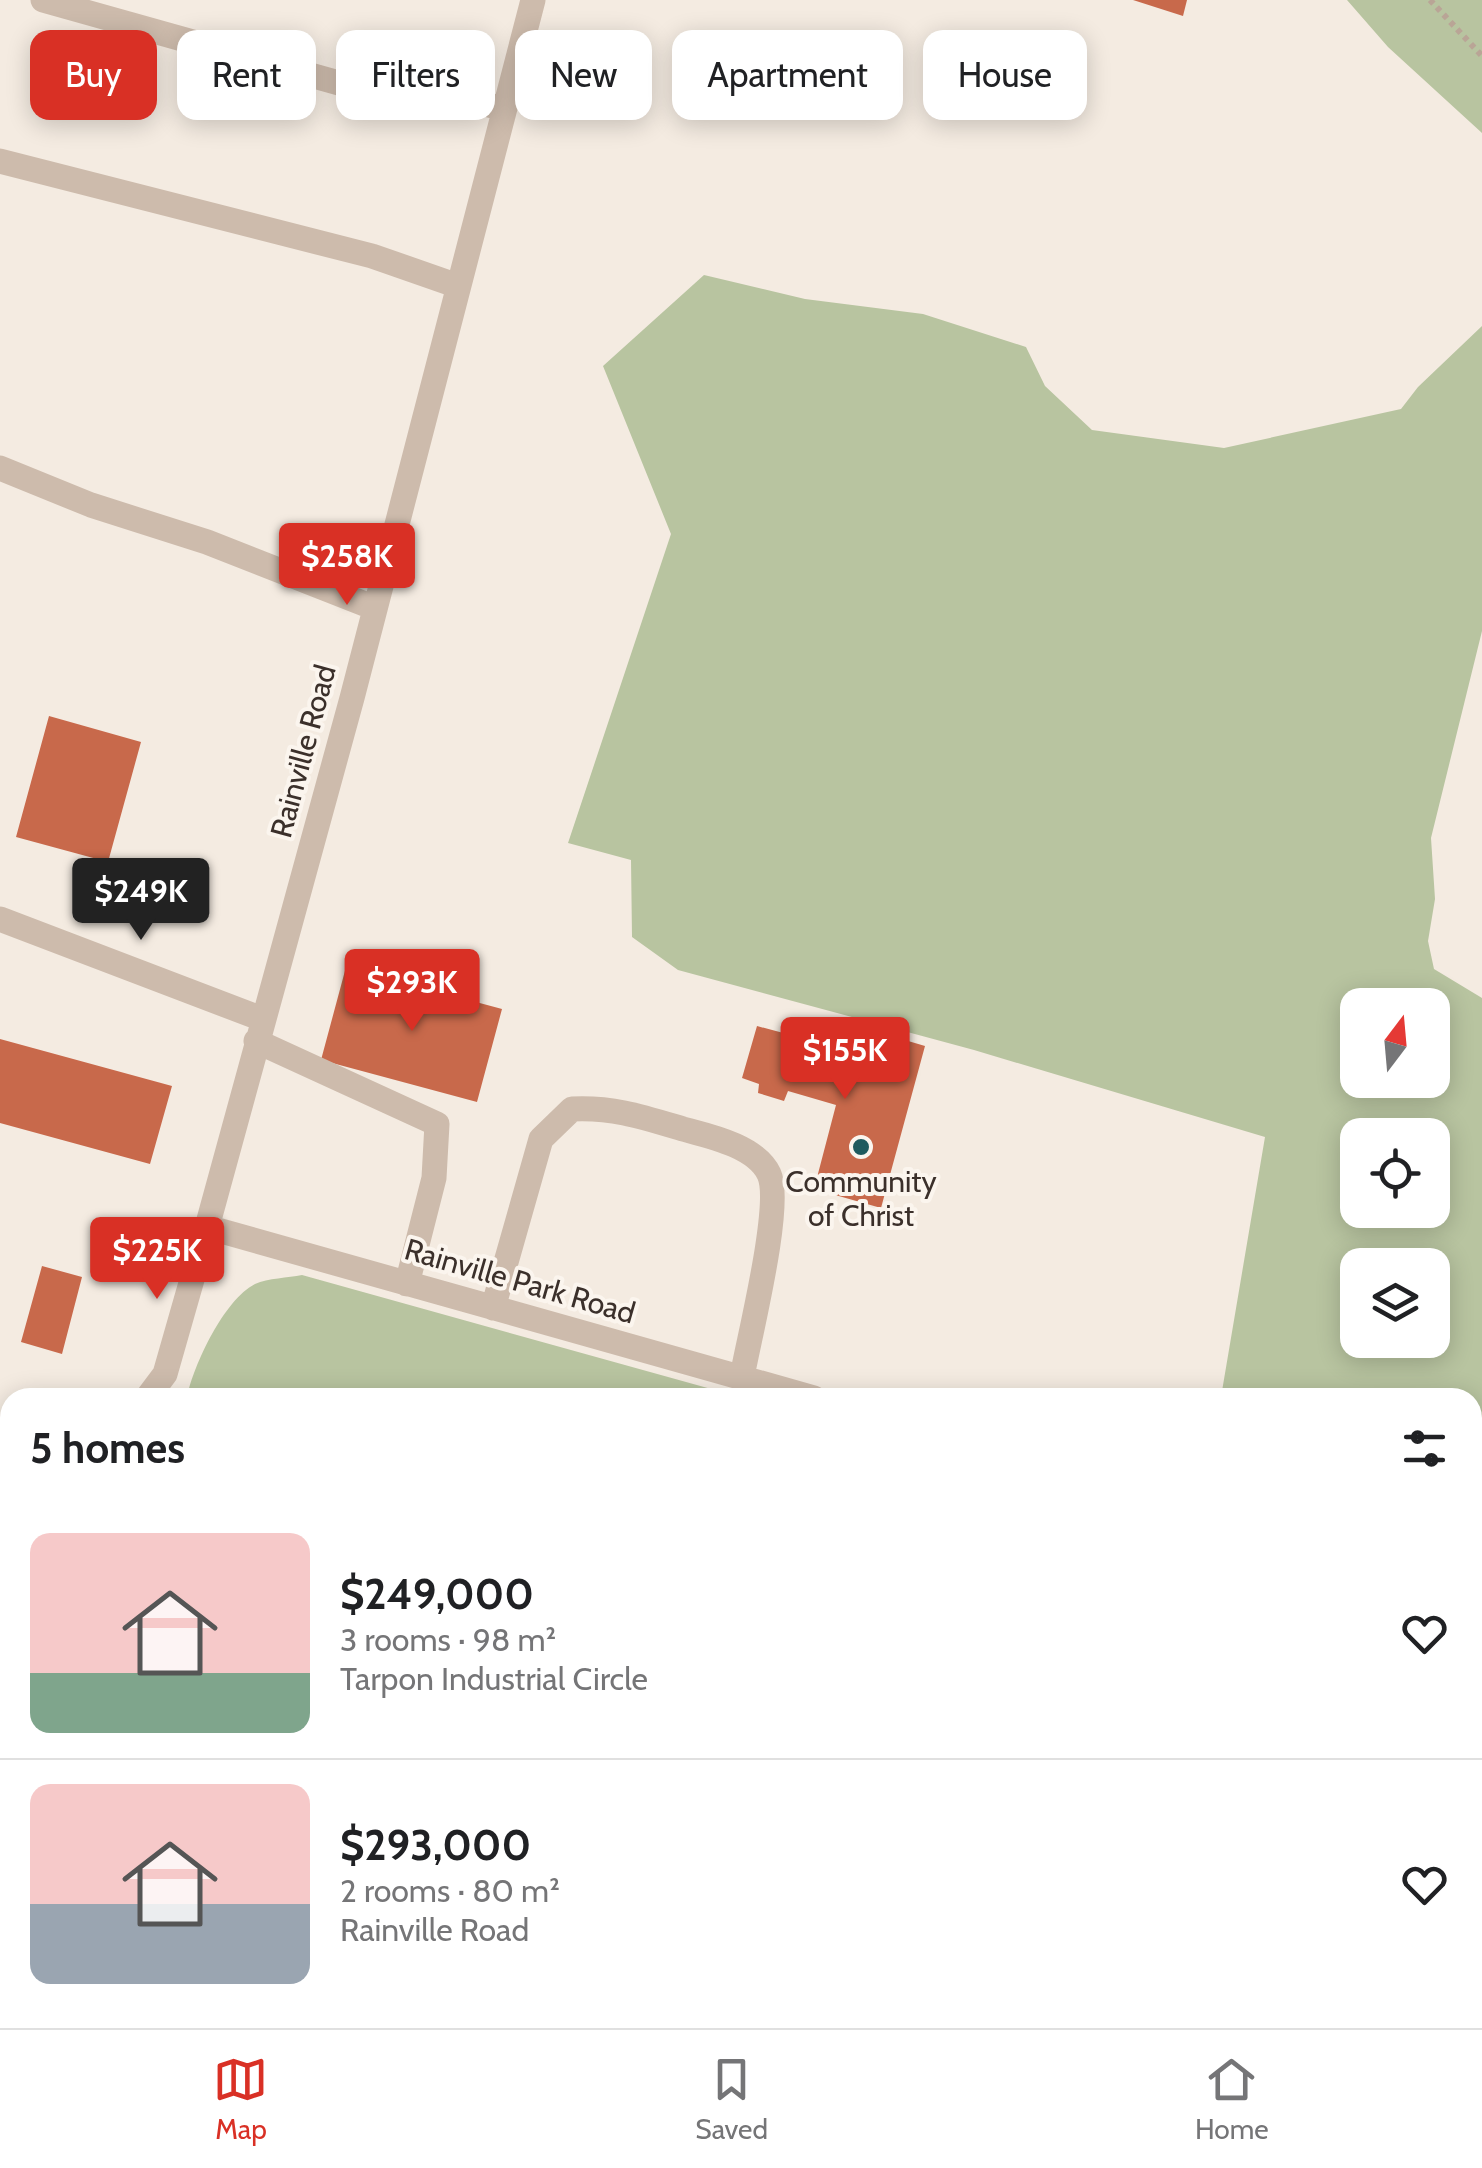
<!DOCTYPE html>
<html lang="en">
<head>
<meta charset="utf-8">
<style>
	:root { --surface:#fff; --page:#f2f2f2; --text:#202124; --muted:#757577; --line:#e0e0e0; --accent:#d93025 }
	body { margin:0; font-family:Cabin,sans-serif; background:var(--page); color:var(--text); height:100vh; display:flex; flex-direction:column; font-size:38px; white-space:nowrap }
	* { box-sizing:border-box; margin:0 }
	p { font-size:32px; color:var(--muted) }
	.icon { flex:none; width:55px; height:55px; fill:none; stroke:currentColor; stroke-width:2; stroke-linecap:round; stroke-linejoin:round }
	.map { position:relative; flex:1; overflow:hidden }
	.panel { position:absolute; left:0px; top:1388px; width:1482px; height:642px; display:flex; flex-direction:column; background:var(--surface); border-radius:30px 30px 0 0; box-shadow:0 5px 25px #0003 }
	.panel>* { flex:none }
	.guide { position:absolute; left:30px; top:30px; width:1422px; height:90px; display:flex; gap:20px }
	.needle { width:65px; rotate:16deg }
	.controls { position:absolute; left:1340px; top:988px; display:grid; gap:20px }
	.controls a { display:grid; place-items:center; width:110px; height:110px; border-radius:20px; background:var(--surface); box-shadow:0 5px 25px #0003; font-size:50px }
	.price { position:absolute; translate:-50% -85px; padding:0 22px; border-radius:10px; background:var(--accent); color:#fff; font-size:32px; line-height:65px; filter:drop-shadow(0 2px 5px #0008) }
	.price::after { content:''; position:absolute; left:50%; top:60px; width:30px; height:22px; margin-left:-15px; background:inherit; clip-path:polygon(0 0,100% 0,50% 100%) }
	.price.current { background:#222; color:#fff }
	ul { padding:0; list-style:none }
	li { display:flex; align-items:center; gap:30px; height:250px; padding:0 30px }
	li+li { border-top:2px solid var(--line) }
	li span { display:grid; place-items:center; flex:none; width:280px; height:200px; border-radius:20px; color:#555 }
	li>.icon { margin-inline-start:auto }
	span .icon { width:120px; height:120px; fill:#fffc; stroke-width:1 }
	li b { font-size:42px }
	h2 { display:flex; justify-content:space-between; align-items:center; height:120px; padding:0 30px; font-size:42px }
	.tag { padding:0 35px; border-radius:20px; background:var(--surface); box-shadow:0 5px 25px #0003; font-size:35px; line-height:90px }
	.tag.current { background:var(--accent); color:#fff }
	.menu { display:flex; justify-content:space-around; align-items:center; height:140px; border-top:2px solid var(--line); background:var(--surface); font-size:28px; color:var(--muted) }
	.menu a { display:grid; justify-items:center; gap:5px }
	.menu .current { color:var(--accent) }
	.map>svg:first-child { display:block }
	.green { fill:#b8c4a0; fill-rule:evenodd }
	.building { fill:#c8694b }
	.lines { fill:none; stroke-linecap:round; stroke-linejoin:round }
	.path { stroke:#b9a596; stroke-width:6; stroke-dasharray:5 5; stroke-linecap:butt }
	.minor { stroke:#cdbbac; stroke-width:25 }
	.poi-dot { fill:#1f5a5e; stroke:#fbf5ee; stroke-width:4 }
	.labels { text-anchor:middle; dominant-baseline:central; stroke-width:8; stroke-linejoin:round; paint-order:stroke }
	.street-label { font-size:30px; fill:#3b302b; stroke:#fbf5ee }
	.poi-label { font-size:30px; fill:#3b302b; stroke:#fbf5ee }
</style>
</head>
<body>
<div class="map">
<svg width="1482" height="2028" viewBox="0 0 1482 2028">
	<rect width="100%" height="100%" fill="#f4ebe1"/>
	<path class="green" d="M1347,0h135v133l-94,-86z
		M704,275l101,24 118,15 103,33 19,39 47,44 132,18 177,-39 17,-22 64,-61v305l-51,207 4,61 -7,42 6,28 48,29v552l-9,-3 -1,-149 -251,-1 44,-260 -291,-87 -296,-80 -46,-33 -1,-77 -63,-17 103,-309 -68,-168zM1432,1005v75h-74v-75zM1358,1135h74v75h-74zM1358,1265h74v75h-74z
		M302,1275l438,122h-553c7,-33 37,-97 68,-113 13,-6 33,-6 47,-9z
		M0,1621l10,2v397h34l-2,8h-42z"/>
	<path class="building" d="M1133,0h54l-4,16z
		M49,716l92,26 -33,120 -92,-25z
		M346,967l156,42 -25,93 -156,-42z
		M757,1026l108,29 6,-25 54,16 -44,162 -67,-19 22,-84 -48,-14 -4,10 -26,-8 1,-9 -17,-6z
		M0,1039l172,47 -22,78 -150,-41z
		M42,1266l40,11 -20,77 -41,-12z
		M10,1544v41l-10,-3z
		M1475,1902l7,2v124h-78l2,-8h66z
		M65,2020h52l-3,8h-52z
		M540,2020h86l-2,8h-86z"/>
	<g class="lines">
		<path class="path" d="M1430,0l52,56"/>
		<path class="minor" d="M43,0l328,92h67l66,17
			M0,161l372,95 86,30
			M0,468l91,37 116,37 168,66
			M0,919l262,100
			M256,1041l181,83 -3,54 -27,106
			M207,1227l607,171
			M493,1308l48,-169 31,-30c42,-2 71,8 111,20 26,7 73,17 86,45 14,30 -20,164 -27,203
			M147,1398l18,-24 42,-147 145,-529 181,-698
			M0,1438l10,3
			M1472,1586l10,2
			M1472,1690l10,3
			M236,2028l2,-8"/>
	</g>
	<circle class="poi-dot" cx="861" cy="1147" r="10"/>
	<g class="labels">
		<g class="street-label">
			<text transform="translate(303 751) rotate(-75)">Rainville Road</text>
			<text transform="translate(520 1281) rotate(16)">Rainville Park Road</text>
		</g>
		<g class="poi-label">
			<text x="861" y="1181">Community<tspan x="861" dy="34">of Christ</tspan></text>
		</g>
	</g>
</svg>
<div class="controls">
<a><svg class="needle" viewBox="-14 -14 28 28"><path d="M0-13l5 13h-10z" fill="#e53935"/><path d="M0 13l5-13h-10z" fill="#757577"/></svg></a>
<a><svg class="icon" aria-label="locate" viewBox="0 0 24 24"><circle cx="12" cy="12" r="6"/><path d="M12 2v4M12 18v4M2 12h4M18 12h4"/></svg></a>
<a><svg class="icon" aria-label="layers" viewBox="0 0 24 24"><path d="M12 4l9 5-9 5-9-5zM3 14l9 5 9-5"/></svg></a>
</div>
<b class="price" style="left:347px;top:608px">$258K</b>
<b class="price current" style="left:141px;top:943px">$249K</b>
<b class="price" style="left:412px;top:1034px">$293K</b>
<b class="price" style="left:845px;top:1102px">$155K</b>
<b class="price" style="left:157px;top:1302px">$225K</b>
<div class="guide">
<a class="tag current">Buy</a>
<a class="tag">Rent</a>
<a class="tag">Filters</a>
<a class="tag">New</a>
<a class="tag">Apartment</a>
<a class="tag">House</a>
</div>
<section class="panel">
<h2>5 homes<svg class="icon" aria-label="filters" viewBox="0 0 24 24"><path d="M4 7h16M4 17h16"/><circle cx="9" cy="7" r="2"/><circle cx="15" cy="17" r="2"/></svg></h2>
<ul>
<li><span style="background:linear-gradient(#f6c9c9 70%,#7fa58c 0)"><svg class="icon" aria-label="home" viewBox="0 0 24 24"><path d="M3 11l9-7 9 7M6 9v11h12V9"/></svg></span><div><b>$249,000</b><p>3 rooms · 98 m²</p><p>Tarpon Industrial Circle</p></div><svg class="icon" aria-label="heart" viewBox="0 0 24 24"><path d="M12 20l-8-8c-3-5 5-10 8-4 3-6 11-1 8 4z"/></svg></li>
<li><span style="background:linear-gradient(#f6c9c9 60%,#9aa5b1 0)"><svg class="icon" aria-label="home" viewBox="0 0 24 24"><path d="M3 11l9-7 9 7M6 9v11h12V9"/></svg></span><div><b>$293,000</b><p>2 rooms · 80 m²</p><p>Rainville Road</p></div><svg class="icon" aria-label="heart" viewBox="0 0 24 24"><path d="M12 20l-8-8c-3-5 5-10 8-4 3-6 11-1 8 4z"/></svg></li>
</ul>
</section>
</div>
<nav class="menu">
<a class="current"><svg class="icon" aria-label="map" viewBox="0 0 24 24"><path d="M3 6l6-2 6 2 6-2v14l-6 2-6-2-6 2zM9 4v14M15 6v14"/></svg>Map</a>
<a><svg class="icon" aria-label="saved" viewBox="0 0 24 24"><path d="M7 4h10v16l-5-4-5 4z"/></svg>Saved</a>
<a><svg class="icon" aria-label="home" viewBox="0 0 24 24"><path d="M3 11l9-7 9 7M6 9v11h12V9"/></svg>Home</a>
</nav>
</body>
</html>
